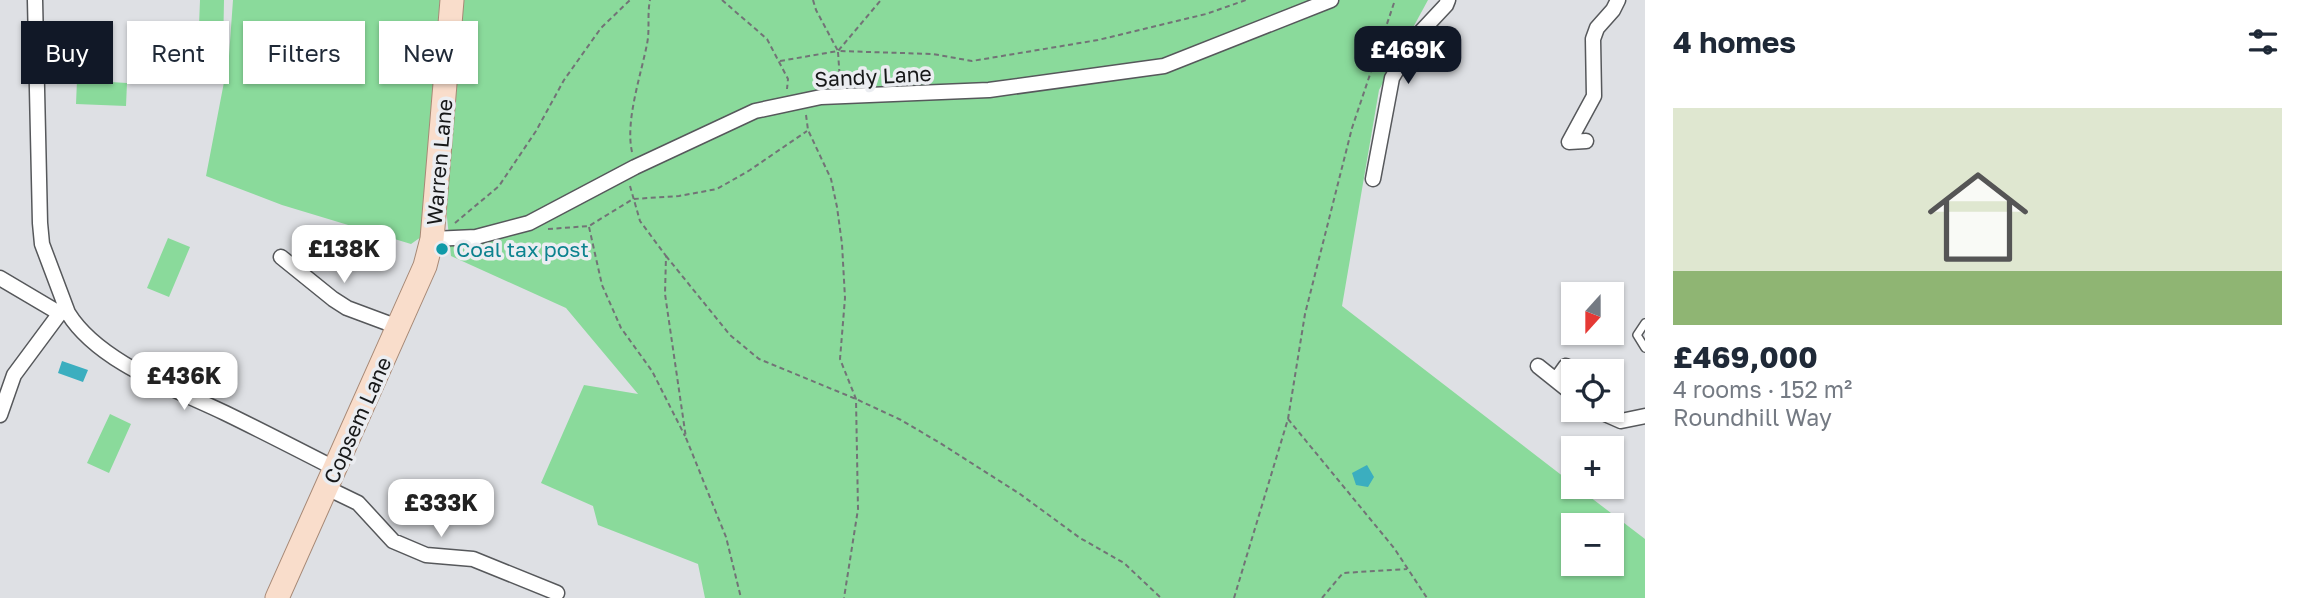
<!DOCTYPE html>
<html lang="en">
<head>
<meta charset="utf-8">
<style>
	:root { --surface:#fff; --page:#f2f2f3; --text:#1f2937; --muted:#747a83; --line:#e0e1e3; --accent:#111827 }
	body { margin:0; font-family:"Golos Text",sans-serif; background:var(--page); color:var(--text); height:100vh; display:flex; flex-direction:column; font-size:26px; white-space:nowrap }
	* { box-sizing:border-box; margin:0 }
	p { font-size:23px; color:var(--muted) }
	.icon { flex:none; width:38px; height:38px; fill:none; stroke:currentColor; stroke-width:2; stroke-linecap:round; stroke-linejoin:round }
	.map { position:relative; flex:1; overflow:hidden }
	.details { display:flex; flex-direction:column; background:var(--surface); width:665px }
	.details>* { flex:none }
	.banner { position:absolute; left:21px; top:21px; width:665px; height:63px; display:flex; gap:14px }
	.needle { width:46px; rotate:201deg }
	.tools { position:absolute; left:1561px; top:282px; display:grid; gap:14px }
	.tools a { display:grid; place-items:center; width:63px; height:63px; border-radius:0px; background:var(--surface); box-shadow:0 2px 5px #0004; font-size:35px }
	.price { position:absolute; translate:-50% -60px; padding:0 16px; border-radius:14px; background:#fff; color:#222; font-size:23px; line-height:46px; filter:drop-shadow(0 2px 4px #0008) }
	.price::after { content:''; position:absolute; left:50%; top:42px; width:21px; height:16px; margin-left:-10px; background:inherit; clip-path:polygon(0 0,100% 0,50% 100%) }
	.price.active { background:var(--accent); color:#fff }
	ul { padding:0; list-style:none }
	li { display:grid; align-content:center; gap:14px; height:371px; padding:0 28px }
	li+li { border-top:2px solid var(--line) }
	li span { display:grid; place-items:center; height:217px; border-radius:0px; color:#555 }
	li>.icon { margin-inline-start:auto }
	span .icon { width:126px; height:126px; fill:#fffc; stroke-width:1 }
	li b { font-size:30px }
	h2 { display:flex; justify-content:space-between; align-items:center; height:84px; padding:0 28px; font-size:30px }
	.tag { padding:0 24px; border-radius:0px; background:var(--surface); box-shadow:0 2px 5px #0004; font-size:24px; line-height:63px }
	.tag.active { background:var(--accent); color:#fff }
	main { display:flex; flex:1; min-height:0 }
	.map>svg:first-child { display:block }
	.green { fill:#8ada9b; fill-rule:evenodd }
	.water { fill:#3baebf }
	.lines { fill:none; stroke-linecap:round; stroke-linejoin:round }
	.lane-casing { stroke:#56585b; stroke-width:10 }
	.street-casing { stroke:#56585b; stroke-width:17 }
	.primary-casing { stroke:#a78976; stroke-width:25 }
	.path { stroke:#727376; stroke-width:2; stroke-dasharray:5 3.5; stroke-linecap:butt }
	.lane { stroke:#fff; stroke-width:7 }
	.street { stroke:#fff; stroke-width:14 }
	.primary { stroke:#f9ddcb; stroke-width:23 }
	.culture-dot { fill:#0f9aa8; stroke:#ebedf1; stroke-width:2.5 }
	.labels { text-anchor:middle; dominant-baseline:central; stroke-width:7; stroke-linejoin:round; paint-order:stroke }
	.street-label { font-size:21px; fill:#171819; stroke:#ebedf1 }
	.culture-label { font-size:21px; fill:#0d838f; stroke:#ebedf1; text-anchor:start }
</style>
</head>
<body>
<main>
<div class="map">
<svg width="1645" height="598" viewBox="0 0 1645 598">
	<rect width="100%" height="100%" fill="#dee0e4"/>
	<path class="green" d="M200,0h24l-1,53 -25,-1z
		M233,0h207l-19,237 -10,7 -129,-39 -76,-29 23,-120z
		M462,0h966l-49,90 -37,216 231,178v2l4,1 68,52v59h-940l-7,-34 -100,-39 -5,-19 -52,-23 43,-98 54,9 -72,-86 -115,-52 -5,-48zM1573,525h39v39h-39z
		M77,80l50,3 -1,23 -50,-2z
		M168,238l22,9 -21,50 -22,-9z
		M110,414l21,10 -22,49 -22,-10z"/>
	<path class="water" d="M62,361l26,9 -5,12 -25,-9z
		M1367,465l7,12 -6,10 -12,-2 -4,-12z"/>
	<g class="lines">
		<g class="lane-casing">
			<path id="lane" d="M1645,323l-8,12 8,13"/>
		</g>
		<g class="street-casing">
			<path id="street" d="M35,0l5,223 2,21 26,69c30,49 107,76 157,100 37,18 74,37 111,56
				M1586,141l-17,1 25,-46 -1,-57 4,-11 16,-18 5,-10
				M1373,179l19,-101 25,-42 29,-31 2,-5
				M432,239l44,-2 53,-14 106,-56 120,-56 66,-14 168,-7 175,-24 167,-66
				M281,257l52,42 14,9 51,19
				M0,278l54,32 12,3
				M1538,366l35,28
				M1556,380l10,-14
				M1596,410l25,11 24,-5
				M0,415l14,-40 46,-62
				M327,488l31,15 35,38 33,14 47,4 84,34"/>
		</g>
		<g class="primary-casing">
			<path id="primary" d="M277,598l148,-332 7,-27 20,-239"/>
		</g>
		<path class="path" d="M722,0l45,39 21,40 -1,10
			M813,0l3,10 22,41 95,3 39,7 126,-21 108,-26 40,-14
			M838,52l2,29
			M780,61l58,-10 43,-51
			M806,115l2,15 23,49 6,28 5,37 3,54 -5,61 16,40 2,110 -14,89
			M632,152c-7,-31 9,-77 15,-108 3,-14 0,-29 3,-44
			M630,186l10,35 26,35 -1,38 21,144 40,99 15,61
			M455,223l44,-37 37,-55 28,-51 37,-52 29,-28
			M589,227l13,58 19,43 31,43 33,65
			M548,229l41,-3 44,-27 46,-3 38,-7 33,-19 57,-39
			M666,256l64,79 29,24 97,40 45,21 39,23 80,51 60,44 44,25 37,35
			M1288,419l106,129 33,50
			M1234,598l54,-179 17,-105 47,-186 43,-128
			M1322,598l21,-25 64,-4"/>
		<use href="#lane" class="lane"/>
		<use href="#street" class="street"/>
		<use href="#primary" class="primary"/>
	</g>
	<circle class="culture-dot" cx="442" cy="249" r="7"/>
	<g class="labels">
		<g class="street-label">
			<text transform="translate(873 76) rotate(-3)">Sandy Lane</text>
			<text transform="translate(439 162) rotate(-85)">Warren Lane</text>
			<text transform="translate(357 420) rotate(-66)">Copsem Lane</text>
		</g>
		<g class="culture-label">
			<text x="456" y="249">Coal tax post</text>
		</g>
	</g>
</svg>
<div class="tools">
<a><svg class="needle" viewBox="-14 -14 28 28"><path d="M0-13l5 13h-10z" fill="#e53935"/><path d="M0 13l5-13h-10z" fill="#747a83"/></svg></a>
<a><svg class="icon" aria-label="locate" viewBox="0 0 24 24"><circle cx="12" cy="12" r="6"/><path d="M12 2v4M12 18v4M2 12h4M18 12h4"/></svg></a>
<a>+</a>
<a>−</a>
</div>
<b class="price active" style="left:1408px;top:86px">£469K</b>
<b class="price" style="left:344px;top:285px">£138K</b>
<b class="price" style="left:184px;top:412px">£436K</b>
<b class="price" style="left:441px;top:539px">£333K</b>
<div class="banner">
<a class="tag active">Buy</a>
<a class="tag">Rent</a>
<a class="tag">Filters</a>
<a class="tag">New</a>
</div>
</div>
<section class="details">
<h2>4 homes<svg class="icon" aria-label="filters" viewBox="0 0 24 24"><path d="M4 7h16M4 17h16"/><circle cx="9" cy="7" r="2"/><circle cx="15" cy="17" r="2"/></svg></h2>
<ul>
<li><span style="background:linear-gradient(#dfe7d0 75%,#8fb573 0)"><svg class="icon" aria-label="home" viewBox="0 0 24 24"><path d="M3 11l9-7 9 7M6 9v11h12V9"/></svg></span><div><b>£469,000</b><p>4 rooms · 152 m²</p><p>Roundhill Way</p></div></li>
</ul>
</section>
</main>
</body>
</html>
